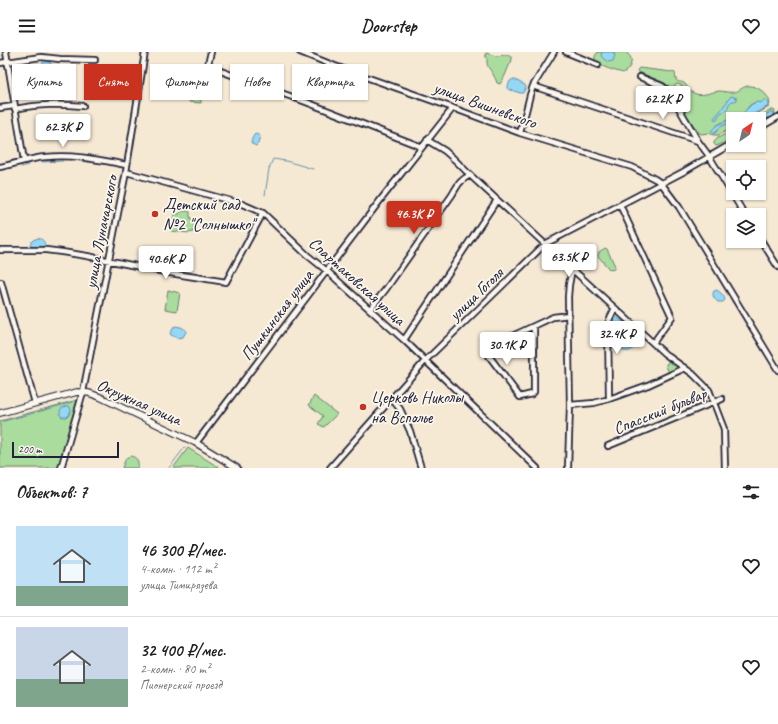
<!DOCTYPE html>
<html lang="ru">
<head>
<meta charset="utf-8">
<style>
	:root { --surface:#fff; --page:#f2f2f2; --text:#222; --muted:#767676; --line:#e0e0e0; --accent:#c8321e }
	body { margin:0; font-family:Caveat,sans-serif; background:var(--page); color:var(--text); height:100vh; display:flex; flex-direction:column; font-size:15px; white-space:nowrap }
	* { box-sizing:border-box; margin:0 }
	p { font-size:13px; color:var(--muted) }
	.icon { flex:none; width:22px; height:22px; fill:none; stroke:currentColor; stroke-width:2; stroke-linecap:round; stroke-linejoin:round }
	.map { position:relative; height:416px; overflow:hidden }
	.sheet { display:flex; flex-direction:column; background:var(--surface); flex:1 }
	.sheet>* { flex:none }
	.hud { position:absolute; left:12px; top:12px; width:400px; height:36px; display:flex; gap:8px }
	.needle { width:26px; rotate:35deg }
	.fabs { position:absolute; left:726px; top:60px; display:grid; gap:8px }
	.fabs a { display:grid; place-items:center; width:40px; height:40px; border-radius:0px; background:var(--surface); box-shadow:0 1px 3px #0004; font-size:20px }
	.scale { position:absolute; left:12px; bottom:10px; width:107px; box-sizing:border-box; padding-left:4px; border:2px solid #22223b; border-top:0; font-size:11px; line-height:14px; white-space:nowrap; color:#22223b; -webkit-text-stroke:3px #fbf7ec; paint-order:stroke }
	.price { position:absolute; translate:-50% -34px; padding:0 9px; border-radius:4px; background:#fff; color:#222; font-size:13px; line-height:26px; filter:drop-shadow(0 1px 2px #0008) }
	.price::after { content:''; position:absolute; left:50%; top:24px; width:12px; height:9px; margin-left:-6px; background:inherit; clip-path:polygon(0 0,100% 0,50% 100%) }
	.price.selected { background:var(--accent); color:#fff }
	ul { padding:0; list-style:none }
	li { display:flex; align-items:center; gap:12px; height:100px; padding:0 16px }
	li+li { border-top:1px solid var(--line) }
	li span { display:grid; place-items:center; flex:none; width:112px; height:80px; border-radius:0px; color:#555 }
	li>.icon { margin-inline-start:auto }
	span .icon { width:48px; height:48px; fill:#fffc; stroke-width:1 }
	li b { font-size:17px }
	h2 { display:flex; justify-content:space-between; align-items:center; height:48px; padding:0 16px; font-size:17px }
	.tag { padding:0 14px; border-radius:0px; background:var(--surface); box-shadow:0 1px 3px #0004; font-size:14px; line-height:36px }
	.tag.selected { background:var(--accent); color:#fff }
	header { display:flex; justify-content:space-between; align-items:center; height:52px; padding:0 16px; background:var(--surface); font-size:18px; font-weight:600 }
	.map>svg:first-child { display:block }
	.green { fill:#aadc9d; stroke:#667f6c }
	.water { fill:#94d8f6; stroke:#668fab }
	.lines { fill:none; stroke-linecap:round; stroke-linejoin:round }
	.stream { stroke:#668fab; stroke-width:1 }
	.minor-casing { stroke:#22223b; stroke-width:8 }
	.major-casing { stroke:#22223b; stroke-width:8 }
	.minor { stroke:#fbf7ec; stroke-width:4.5 }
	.major { stroke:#fbf7ec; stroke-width:5.5 }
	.poi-dot { fill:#c8321e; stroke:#fbf7ec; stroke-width:1.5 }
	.labels { text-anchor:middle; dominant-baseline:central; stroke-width:3.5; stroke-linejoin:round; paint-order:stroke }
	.street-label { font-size:17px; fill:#22223b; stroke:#fbf7ec }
	.poi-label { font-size:17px; fill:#22223b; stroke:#fbf7ec; text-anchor:start }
</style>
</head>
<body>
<header><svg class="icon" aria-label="menu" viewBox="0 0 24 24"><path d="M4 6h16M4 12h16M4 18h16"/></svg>Doorstep<svg class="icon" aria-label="heart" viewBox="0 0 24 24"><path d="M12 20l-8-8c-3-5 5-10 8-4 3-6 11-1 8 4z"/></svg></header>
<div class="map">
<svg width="778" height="416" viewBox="0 0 778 416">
	<rect width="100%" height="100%" fill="#f6e9d4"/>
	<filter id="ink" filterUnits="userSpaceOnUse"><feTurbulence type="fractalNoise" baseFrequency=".025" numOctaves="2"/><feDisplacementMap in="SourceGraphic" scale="8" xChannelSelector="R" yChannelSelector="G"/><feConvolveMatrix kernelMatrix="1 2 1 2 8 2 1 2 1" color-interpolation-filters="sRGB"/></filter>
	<g filter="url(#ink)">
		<path class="green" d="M598,0h27c10,5 7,16 -2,21 -7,-2 -38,-9 -25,-21z
			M486,1c3,1 7,2 10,3 7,0 11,-3 16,2 0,5 -2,5 -4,10 -2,5 -4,11 -8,16l-3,-1c-1,-3 -2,-5 -3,-7 -3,-7 -8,-8 -7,-17l-2,-4z
			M639,16l33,4 3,1c1,2 0,5 1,6 1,4 5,2 8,4 3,2 4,7 8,9 8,6 18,0 27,-1 5,0 10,2 15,1 7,-1 9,-7 17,-6 9,1 22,12 18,21l-21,12h-4l23,-12 -3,-7 -3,3c-13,-3 -13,8 -21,13 -3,2 -7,1 -10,2 -3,2 -5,4 -9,5l-6,10 5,-6 13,-6v6l-14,8h-6l-4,-2 -8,1 -3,-2 -14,-21 -5,-9 5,-9 1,-3 -4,-5 -4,-1 -6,5h-1l-5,-6 -26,-11 -2,-1 1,-2z
			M192,41l9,1v9l-12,-1z
			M771,58h2l2,1 -1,5 -15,8v-2l15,-7 -3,-3 -13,7h-4z
			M733,78v8l-14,7 -3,1 -2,-2v-2l4,-4z
			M182,159h6l2,1v4l5,12 -2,4 -4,1 -18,-2 -1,-2 4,-14 5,-1z
			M605,196l2,1 8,17 -1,3 -3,1 -2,-1 -11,-13 1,-4z
			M168,238l12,3 -3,18 -12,-2z
			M635,276l10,10 -8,8h-1c0,-6 -4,-12 -2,-17z
			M669,307l7,5 1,3 -2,3 -6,3 -3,-7v-2l2,-1v-3z
			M314,344l23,18 -13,13 -6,-3 5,-8 -14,-11z
			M77,348l-19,68h-58v-47z
			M188,396l32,20h-47z
			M130,404c7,1 9,5 8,12h-16l4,-10z"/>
		<path class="water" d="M602,0h10l3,2 -1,4 -1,3 -5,1 -3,-2 -4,-4z
			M43,10h4l4,1 -1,16 -5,1 -3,-2 -1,-12z
			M513,27l12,6 1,2 -3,6h-3l-12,-4v-3l2,-5z
			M731,44l6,2v2l-2,1h-3l-3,3 -2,6 -3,2h-2l-4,4 -1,4 -3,-1v-1l7,-8z
			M765,47l4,4 -2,4 -23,12h-11v2l-13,6 -5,6h-2l-2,-2 5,-5 5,-3 6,-2 4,-3 9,-2 12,-12 5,-2 4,1z
			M771,60l3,1v2l-15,7v-3h-1z
			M256,82l4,2 -2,8 -2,2 -4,-2 -1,-3 3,-6z
			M38,186c3,1 6,2 7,6l-2,3h-13v-3l3,-4z
			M717,238c4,3 7,5 8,10l-2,2h-5c-3,-2 -7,-7 -4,-11z
			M616,265c4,3 10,6 13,10 3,4 6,10 6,14 1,7 -6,13 -12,9 -2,-1 -3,-3 -5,-4 -3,-3 -5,-3 -7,-6l-1,-18 1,-3z
			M175,274l6,1 5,3v2l-3,5 -6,1 -6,-3 -1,-2z
			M67,354h2l2,3 -2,6 -2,2h-5l-2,-2c0,-7 1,-7 7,-9z"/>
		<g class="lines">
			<path class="stream" d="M43,110l20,-1
				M21,115l7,-2
				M265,143l4,-26 4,-10 13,2 27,8
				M246,186l12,-23
				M38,360l34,-10
				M0,370l34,-9
				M169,416l16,-21"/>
			<g class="minor-casing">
				<path id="minor" d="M6,0l18,109
					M211,0l-3,12 2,2 8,4 88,32 116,45
					M300,0l35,14 118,42 67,25 112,34 23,12 6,4 18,24 99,163
					M566,0l32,13
					M0,11l41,-6 19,2 35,1
					M640,25l22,9 7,5 29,50
					M533,34l165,55 11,15 36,59
					M0,56l14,-2
					M15,57c25,-5 43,-5 68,-3
					M759,76l19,-11
					M520,81l6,-22 4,-16 3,-9 21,-34
					M427,88l18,11 10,9 15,15 102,94 93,85 28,20 16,16 15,39 1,39
					M0,115c15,-3 31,-9 46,-10 27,-3 54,3 81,8
					M126,120l116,32 21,9 44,42 20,16 77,69 133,128
					M620,153l52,112 -19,26
					M759,185l19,30
					M0,198h46l16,2 25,4 83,17 56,9 37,-69
					M1,230l34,121
					M370,257l16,-20 66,-94c6,-10 7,-14 18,-20
					M534,274v66l-2,2 -12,3 -31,-41v-6l4,-5 60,-28 16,-2
					M404,288l93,-140
					M392,347l8,10 10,22 11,37
					M609,347l-1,-75 2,-6 5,-10
					M570,353l24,-2 15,-4 39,-14 37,-17
					M196,391l186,-245 71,-90
					M608,394l114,-47
					M61,416l22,-76 43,-220 19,-120
					M330,416l95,-107 120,-117 138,-72 50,-29
					M568,416l2,-63 -2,-108 1,-12 3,-16"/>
			</g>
			<g class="major-casing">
				<path id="major" d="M0,361l77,-21 12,1 11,4 96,46 41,25"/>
			</g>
			<use href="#minor" class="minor"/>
			<use href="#major" class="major"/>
		</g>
	</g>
	<g class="poi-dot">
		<circle cx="155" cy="162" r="4"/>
		<circle cx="363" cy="355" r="4"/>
	</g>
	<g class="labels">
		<g class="street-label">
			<text transform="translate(485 53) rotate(20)">улица Вишневского</text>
			<text transform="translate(101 180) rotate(-79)">улица Луначарского</text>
			<text transform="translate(357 229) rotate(42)">Спартаковская улица</text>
			<text transform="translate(476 242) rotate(-44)">улица Гоголя</text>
			<text transform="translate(277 263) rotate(-53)">Пушкинская улица</text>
			<text transform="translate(139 350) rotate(24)">Окружная улица</text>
			<text transform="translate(660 359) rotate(-22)">Спасский бульвар</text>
		</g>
		<g class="poi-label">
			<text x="163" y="152">Детский сад<tspan x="163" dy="20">№2 "Солнышко"</tspan></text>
			<text x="371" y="345">Церковь Николы<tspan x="371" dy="20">на Всполье</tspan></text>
		</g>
	</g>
</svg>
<div class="fabs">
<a><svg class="needle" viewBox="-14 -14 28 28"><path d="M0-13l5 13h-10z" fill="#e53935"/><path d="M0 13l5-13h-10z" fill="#767676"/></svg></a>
<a><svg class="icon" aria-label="locate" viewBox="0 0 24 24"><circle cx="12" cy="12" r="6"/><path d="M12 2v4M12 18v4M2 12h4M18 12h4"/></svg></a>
<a><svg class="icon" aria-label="layers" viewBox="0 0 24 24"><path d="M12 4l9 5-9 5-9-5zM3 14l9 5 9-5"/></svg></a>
</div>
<div class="scale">200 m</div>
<b class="price" style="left:663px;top:68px">62.2K ₽</b>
<b class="price" style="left:63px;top:96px">62.3K ₽</b>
<b class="price selected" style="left:414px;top:183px">46.3K ₽</b>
<b class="price" style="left:569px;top:226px">63.5K ₽</b>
<b class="price" style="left:166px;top:228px">40.6K ₽</b>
<b class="price" style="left:617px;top:303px">32.4K ₽</b>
<b class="price" style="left:507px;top:314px">30.1K ₽</b>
<div class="hud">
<a class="tag">Купить</a>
<a class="tag selected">Снять</a>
<a class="tag">Фильтры</a>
<a class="tag">Новое</a>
<a class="tag">Квартира</a>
</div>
</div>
<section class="sheet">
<h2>Объектов: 7<svg class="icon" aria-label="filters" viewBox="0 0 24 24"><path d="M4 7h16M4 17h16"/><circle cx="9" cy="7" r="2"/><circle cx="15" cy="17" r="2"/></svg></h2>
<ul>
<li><span style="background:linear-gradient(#bfe0f5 75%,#7fa58c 0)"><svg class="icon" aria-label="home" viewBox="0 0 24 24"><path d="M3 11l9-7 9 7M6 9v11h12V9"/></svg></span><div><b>46 300 ₽/мес.</b><p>4-комн. · 112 m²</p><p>улица Тимирязева</p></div><svg class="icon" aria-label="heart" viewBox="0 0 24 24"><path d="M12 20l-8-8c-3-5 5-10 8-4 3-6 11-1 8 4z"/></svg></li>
<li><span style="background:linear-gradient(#c9d6e8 65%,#7fa58c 0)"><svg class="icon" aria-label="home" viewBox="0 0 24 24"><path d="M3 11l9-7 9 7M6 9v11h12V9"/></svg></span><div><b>32 400 ₽/мес.</b><p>2-комн. · 80 m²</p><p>Пионерский проезд</p></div><svg class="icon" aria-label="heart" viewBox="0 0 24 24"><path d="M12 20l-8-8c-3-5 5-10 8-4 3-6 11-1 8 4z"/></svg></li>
</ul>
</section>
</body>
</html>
